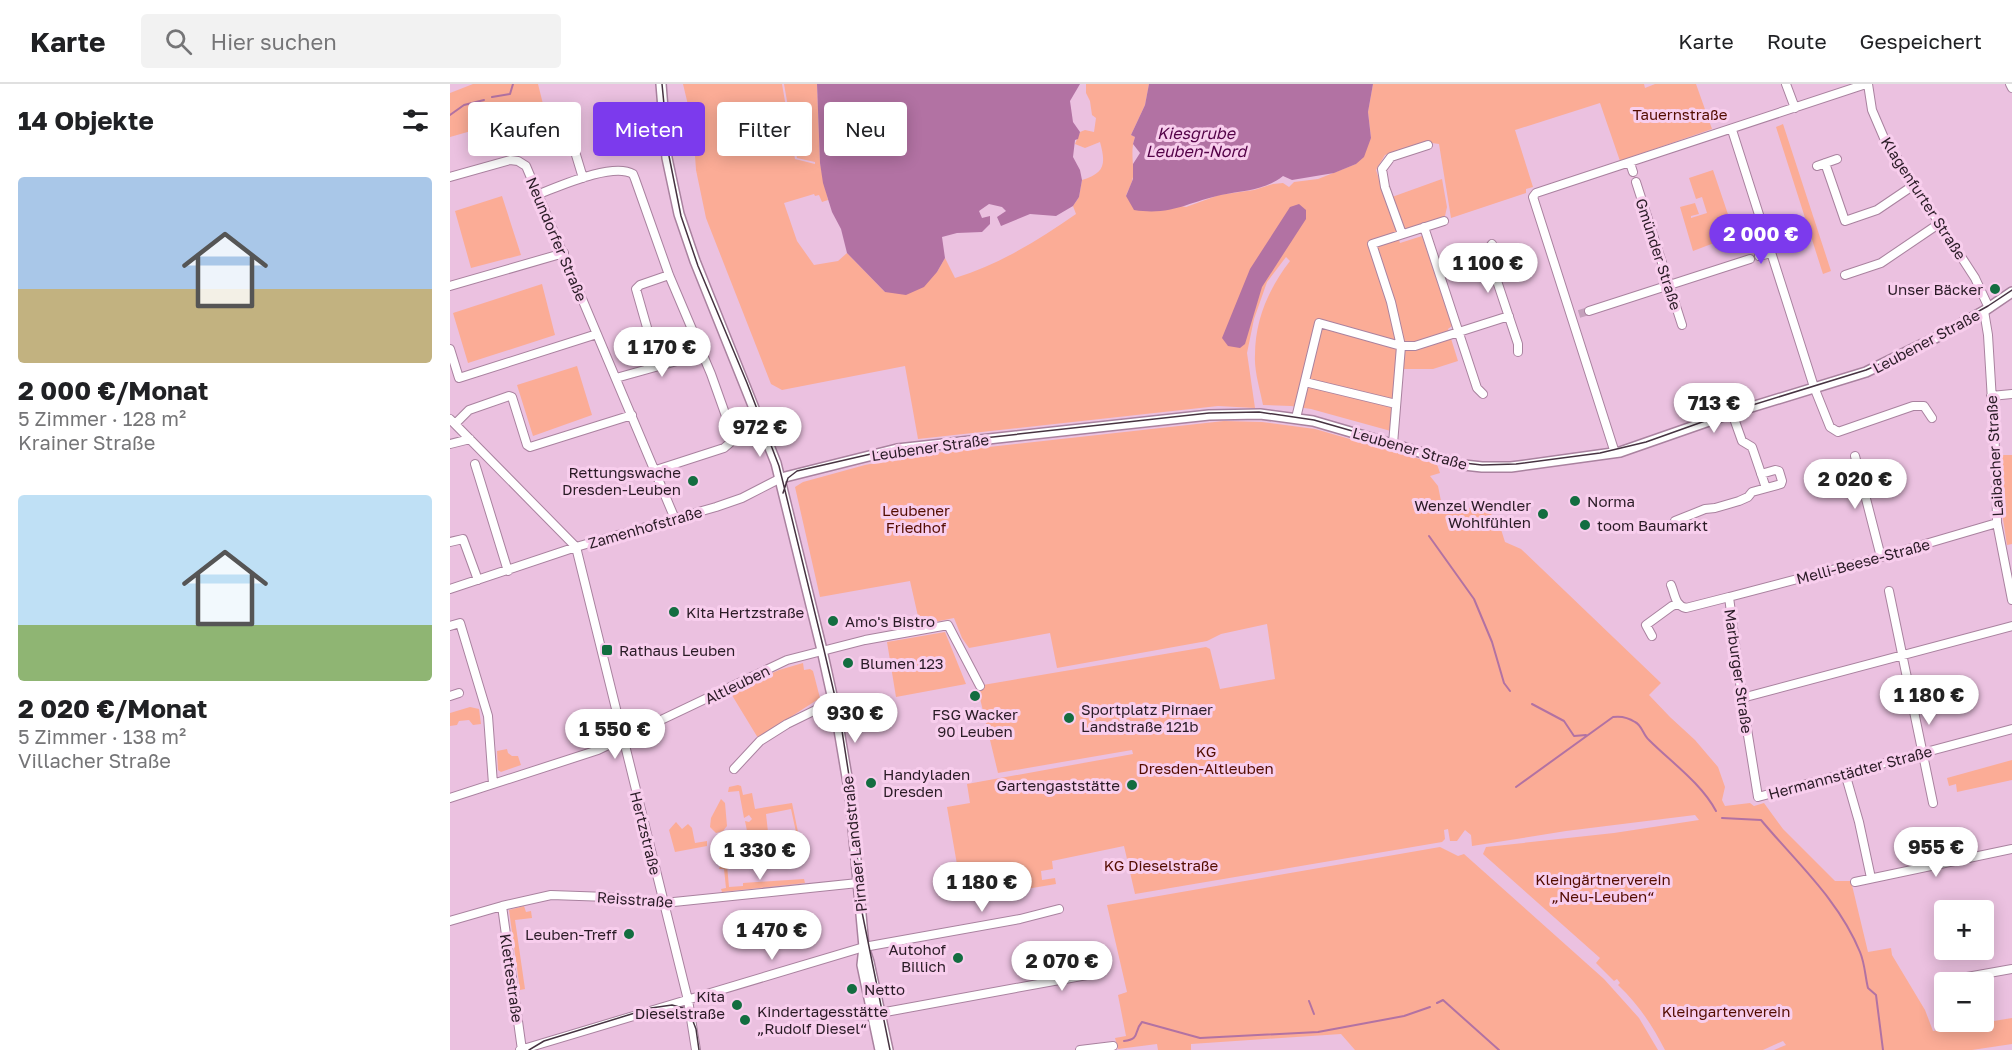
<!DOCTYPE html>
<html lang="de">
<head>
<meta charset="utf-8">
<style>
	:root { --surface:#fff; --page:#f2f2f2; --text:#202124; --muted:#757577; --line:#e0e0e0; --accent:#7c3aed }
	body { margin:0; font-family:"Golos Text",sans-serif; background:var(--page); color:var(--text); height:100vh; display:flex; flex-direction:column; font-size:22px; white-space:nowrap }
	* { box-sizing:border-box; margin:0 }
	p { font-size:20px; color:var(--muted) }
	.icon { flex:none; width:33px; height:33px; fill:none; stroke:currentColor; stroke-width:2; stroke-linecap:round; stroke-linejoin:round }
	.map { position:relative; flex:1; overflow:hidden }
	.drawer { display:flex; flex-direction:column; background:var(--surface); width:450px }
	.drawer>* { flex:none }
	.guide { position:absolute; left:18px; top:18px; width:570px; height:54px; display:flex; gap:12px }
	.tools { position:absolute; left:1484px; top:816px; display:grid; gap:12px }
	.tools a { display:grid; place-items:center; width:60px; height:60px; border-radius:6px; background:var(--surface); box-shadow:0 3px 15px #0003; font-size:30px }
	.price { position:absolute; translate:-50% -51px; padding:0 14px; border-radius:21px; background:#fff; color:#222; font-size:20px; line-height:39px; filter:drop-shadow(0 2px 3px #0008) }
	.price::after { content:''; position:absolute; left:50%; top:36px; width:18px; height:14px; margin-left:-9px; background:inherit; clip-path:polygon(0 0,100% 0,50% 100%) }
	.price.active { background:var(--accent); color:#fff }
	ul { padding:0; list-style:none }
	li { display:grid; align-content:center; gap:12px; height:318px; padding:0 18px }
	li span { display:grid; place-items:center; height:186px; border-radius:6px; color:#555 }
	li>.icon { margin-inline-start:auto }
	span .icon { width:108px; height:108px; fill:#fffc; stroke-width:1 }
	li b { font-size:26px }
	h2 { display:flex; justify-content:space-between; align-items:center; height:72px; padding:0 18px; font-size:26px }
	.chip { padding:0 21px; border-radius:6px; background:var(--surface); box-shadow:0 3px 15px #0003; font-size:21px; line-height:54px }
	.chip.active { background:var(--accent); color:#fff }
	header { display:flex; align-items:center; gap:36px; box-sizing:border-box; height:84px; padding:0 30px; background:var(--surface); border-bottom:2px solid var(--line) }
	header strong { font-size:28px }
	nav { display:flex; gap:33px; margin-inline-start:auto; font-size:21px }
	.search { width:420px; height:54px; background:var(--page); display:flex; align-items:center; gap:15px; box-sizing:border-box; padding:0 21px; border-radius:6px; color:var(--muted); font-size:22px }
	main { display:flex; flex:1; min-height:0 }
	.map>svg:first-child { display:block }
	.green { fill:#fbac96 }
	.water { fill:#b272a3 }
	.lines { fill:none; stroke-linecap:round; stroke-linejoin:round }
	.stream { stroke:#b272a3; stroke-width:2 }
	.minor-tunnel { stroke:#c4a0bb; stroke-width:8; stroke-dasharray:8 4; stroke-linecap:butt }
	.minor-casing { stroke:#a9829f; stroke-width:10 }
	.tertiary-casing { stroke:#a9829f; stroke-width:12 }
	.minor { stroke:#fff; stroke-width:8 }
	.tertiary { stroke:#fff; stroke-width:9 }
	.tram { stroke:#463341; stroke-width:1.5 }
	.poi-dot { fill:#136d40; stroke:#f8ceed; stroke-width:2 }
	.labels { text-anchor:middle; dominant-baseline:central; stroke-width:6; stroke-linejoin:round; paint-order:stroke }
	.park-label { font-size:15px; fill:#530c00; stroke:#f8ceed }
	.street-label { font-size:15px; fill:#2a1b26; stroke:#f8ceed }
	.poi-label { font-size:15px; fill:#2a1b26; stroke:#f8ceed; text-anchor:start }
	.water-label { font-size:16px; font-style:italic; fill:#540348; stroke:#f8ceed }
</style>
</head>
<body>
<header>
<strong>Karte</strong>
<div class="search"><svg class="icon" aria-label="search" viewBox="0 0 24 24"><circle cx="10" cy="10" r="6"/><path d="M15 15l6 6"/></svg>Hier suchen</div>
<nav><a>Karte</a><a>Route</a><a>Gespeichert</a></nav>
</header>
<main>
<section class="drawer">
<h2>14 Objekte<svg class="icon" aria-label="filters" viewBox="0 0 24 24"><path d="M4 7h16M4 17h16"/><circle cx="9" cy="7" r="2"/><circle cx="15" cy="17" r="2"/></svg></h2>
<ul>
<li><span style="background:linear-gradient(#a9c7e8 60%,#c2b280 0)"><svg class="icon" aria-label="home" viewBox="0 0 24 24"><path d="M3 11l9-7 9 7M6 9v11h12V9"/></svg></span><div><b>2 000 €/Monat</b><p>5 Zimmer · 128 m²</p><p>Krainer Straße</p></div></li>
<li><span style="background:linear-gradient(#bfe0f5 70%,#8fb573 0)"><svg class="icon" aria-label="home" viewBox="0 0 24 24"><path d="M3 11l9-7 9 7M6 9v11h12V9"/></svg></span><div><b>2 020 €/Monat</b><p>5 Zimmer · 138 m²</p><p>Villacher Straße</p></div></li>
</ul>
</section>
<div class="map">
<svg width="1562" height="966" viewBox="0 0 1562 966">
	<rect width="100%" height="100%" fill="#ebc1e0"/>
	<path class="green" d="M23,0h65l5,20 -45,15 1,4 -49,14v-44z
		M233,0h99l13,75 20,5v-2l-18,-4 -13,-74h33l3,79 8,37 -6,2 -3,-7 -4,1 -1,-2 -30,9 13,38 17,24 24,-4 9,-8 38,39 52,-20 8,-14 10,20c45,-14 82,-37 121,-64l-3,-8 6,-9 3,-17c23,-7 24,-16 18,-38l-15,6 -10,-4 5,-12 5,-2 9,2 2,-14 -4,-3 -2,-14 -4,-8v-9h63l-4,21 -14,30 4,2c-5,14 -1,26 -2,40 -1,7 -5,13 -7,19l60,11 33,-12 35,-5 19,-6 10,-1 6,4 5,-5 24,-3 38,-15 15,-26 -3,-26 5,-28h271l1,4 10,-4h41l16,45 -92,32 -20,-58 -85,27 18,57 -7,2v4l-75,25 -12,-74 -14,-2 -40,13 -9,15 24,73 22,-7 30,90 -4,3 10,32 -25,8h-32l-3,64 -87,-24 -20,-3 -28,-1c-3,-16 -9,-34 -8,-50 0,-35 14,-67 35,-94l-4,-4 -19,25 -13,37 -7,34 8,55 -37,-2 -300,33 -13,-73 -123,24 -11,-6 -65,-166 -10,-48 -3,-44z
		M1333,40l48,147 -8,3 -47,-147z
		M1263,86l22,65 -42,16 -13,-44 15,-4 4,11 -8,2v2l16,-5 -5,-16 -6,2 -7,-21z
		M992,95l5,28 -2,9 -39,13 -5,-3 -9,-29z
		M52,112l19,59 -50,13 -16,-57z
		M92,200l13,51 -87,28 -15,-50z
		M127,282l15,49 -59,21 -16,-51z
		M774,337l38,1 53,7 122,35 3,9 -10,3 8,10 5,25 24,-2 18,-6 2,5h2l6,16 4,-1 6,19 16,7 140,134 -12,12 21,22 25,23 23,27 7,20 -3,13 3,6 25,-3 4,3 10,-3 19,26 52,52h16l17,71 23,-4 1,7 33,55 8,21 79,-13v26l-40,6h-198l12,-5 -3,-4 -20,9h-98c-13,-25 -26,-45 -47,-65l2,-2 -3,-4 -3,2 -18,-18 4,-5 -117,-104 3,-7 128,-14 85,-13 -4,-5 -129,16 -94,15 -1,-11 -6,-5 -8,11h-7l-2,-12 -4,1 1,9 -3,3 -307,52 -11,-48 -72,15 1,8 -12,2 1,9 13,-2 1,6 -78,13 -4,-23 -15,2 -12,-69 23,-4 -3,-19 166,-30 -1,-4 -134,23 -21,-87 229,-39 4,2 10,40 55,-10 -8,-55 -46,10 -14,7 -150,27 -7,-35 -81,15 -7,-10 -8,-20 -34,7 -10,-44 -90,16 -25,-110 8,-5 62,-17 52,-10z
		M1550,371h12v89l-5,1 -6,-39z
		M495,548l21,52 -70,13 -9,-55z
		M353,579l1,7 6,-1 3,2 7,27 -62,40 -28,-46 49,-22z
		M20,623l9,2 2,15 -8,1 -4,-5 -10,1 -2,4 -7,1v-13z
		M57,665l1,4 4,3h6l3,9 -20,7 -3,-2 -1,-19z
		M1562,676v20l-55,12 -1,-8 -7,2 -2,-8z
		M288,701l3,1 2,9 9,-2 3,16 37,-6 6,29h-2l-5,-23 -25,5 2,18 -13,2 -6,7 -2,-5 -8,1 -1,4 -2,-8 11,-2 -2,-10 4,1 3,-3 -3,-4 -5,3 -5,-27 -11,1 1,-5z
		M271,715l4,4 2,23 -4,5 -7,2 -6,-6 1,-9z
		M226,738l6,7 6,-5 4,4 3,15 12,-2v5l-32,6 -6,-22z
		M319,749l4,26h-2v-5l-11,1v6h-3l1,-2 -17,-7 16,-2 -2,-8h-4l5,-7z
		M990,763l18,9 6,-2 140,125 35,39 19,32h-303l-14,-16 -150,10v6h-33l-1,-6 -39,5 -3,-11 11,-2 -8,-41 9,-3 -20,-87z
		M292,778v8l-1,-6 -14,1 2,22 14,-1v-3l61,-4 1,4 -83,9 -1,-3 5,-1 -2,-19h-5l1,-3z
		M74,822l2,6 5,-1 1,7 -17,2 10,69 -5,1 -11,-80z"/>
	<path class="water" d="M367,0h263l-10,17 3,21 7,10 -2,7 -3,1 -2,17 7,13 2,10 -3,17 -6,9 -17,10 -26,-2 -29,12 -4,-9 9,-6 -4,-4 -13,-3 -10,7 3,7 8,-2v8l-8,8 -25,1 -15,4 3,21 -8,14 -13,15 -18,8 -21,-3 -38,-39 -6,-24 -9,-17 -9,-29 -3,-20z
		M699,0h224l-5,28 3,26 -7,19 -8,7 -22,9 -42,7 -9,-4c-19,15 -39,14 -62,19 -33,7 -50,21 -87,15l-8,-14 7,-17v-15l7,-11 -7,-9 2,-7 -4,-2 14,-30z
		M849,120l7,6v9l-44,68 -17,57 -5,4 -12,-2 -6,-8 28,-69 40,-62z"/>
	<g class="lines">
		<path class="stream" d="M42,13l18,-3 3,-10
			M0,31l14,-10 20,-5
			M979,452l45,63 18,43 12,41 6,8
			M1082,620l32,17 10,15 12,-1
			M1066,703l97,-70c7,-1 16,1 22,5 7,3 8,13 14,18 22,22 52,43 67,71
			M1272,734l39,2c35,42 78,80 99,132 5,12 5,24 8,36l8,7 7,55
			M859,917l5,13
			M987,919l6,-3 56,50
			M674,957c17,-2 9,-9 18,-19l58,16 118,-6 86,-16 26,-9"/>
		<path class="minor-tunnel" d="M1129,230l10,-3"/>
		<g class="minor-casing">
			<path id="minor" d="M1336,0l9,24
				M1418,0l4,26 12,28 91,140 14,30
				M1560,0l2,4
				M116,38l17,56
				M1282,46l82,257 16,40 8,5 75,-26h11l8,12
				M1180,79l3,9
				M1375,79l20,58 32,-11 37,-25
				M1367,82l20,-7
				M0,93l60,-17 8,1 8,5 149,353
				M1186,98l46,143
				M89,110c21,-8 74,-32 94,-20l2,5 34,96 42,99 21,59 -1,9 -7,6 -68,22
				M974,143l53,161 6,6
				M952,150l-17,-47 -3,-18 9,-12 37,-12
				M1042,160l-5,7 31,93v8
				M1309,172l12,-3
				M1395,191l36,-12 59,-40
				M0,202l114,-33
				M1139,227l161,-52
				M1534,227l4,24 8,131 1,57 15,77
				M0,265l9,29 138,-44
				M208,282l-22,-77 4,-4 29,-10
				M166,294l86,-24
				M855,298l91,22
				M1541,312l21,-2
				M1282,329l10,28 10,6 14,41
				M846,334l23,-95 82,23h14l94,-30
				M0,335l126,128 112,453 8,50
				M5,340l14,-14 40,-14 3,1 15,48 3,2 102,-32
				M0,360l20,-5
				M943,360l8,-98 -10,-44 -19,-58 72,-23
				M1165,369l-82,-256 3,-4 330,-109
				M1405,372l26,101
				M25,380l33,107
				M1225,437l30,-12 10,-1 24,-7 9,-4 4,-5 29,-8 1,-3 -3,-10 -4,-1 -14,4
				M0,458l13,-3 15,41
				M1221,501c4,9 4,21 15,23l43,-11 13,101 16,99 254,-68
				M0,505l126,-42 140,-40 26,-9 39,-20
				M1439,507l44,212
				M1279,513l152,-40 116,-34
				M0,542l10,-3 28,93 5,68
				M1202,552l-6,-11 26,-19 6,-2
				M0,612l9,-3
				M1292,614l270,-72
				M284,685l26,-28 27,-17 47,-23
				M1395,689l14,49 12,56
				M0,714l148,-48 189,-90 78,-20 83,-15 32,61
				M1405,798l157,-33
				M52,822l20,144
				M0,837l52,-15 49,-11 57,2 56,6 194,-20
				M1489,898l73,-13
				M430,929l207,-38
				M70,966l344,-103 156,-28 39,-10
				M630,966l33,-4"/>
		</g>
		<g class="tertiary-casing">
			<path id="tertiary" d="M211,0l6,74 12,56 16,47 81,202 46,187 15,68 13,77 14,152 5,15 19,88
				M331,394l116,-29 312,-34 51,-1 53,7 151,44 18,2h29l109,-15 112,-39 134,-41 71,-35 47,-26 28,-19
				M414,863l-2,18 18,85"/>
		</g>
		<use href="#minor" class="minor"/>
		<use href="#tertiary" class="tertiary"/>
		<path class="tram" d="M212,0l7,72 12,60 17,50 49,117 32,83 45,184 16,68 12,77 10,117 28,138
			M333,409l5,-15 9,-7 100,-23 23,-3 289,-32 50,-1 55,8 150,43 18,2 34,-1 84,-11 46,-11 87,-31 133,-41 30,-13 92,-51 24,-16
			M79,966l15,-9 107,-33 21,-3 11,3 8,8 5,13 3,21"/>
	</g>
	<g class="poi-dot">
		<circle cx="1545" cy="205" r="6"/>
		<circle cx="243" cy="397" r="6"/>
		<circle cx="1125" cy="417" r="6"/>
		<circle cx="1093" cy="430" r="6"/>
		<circle cx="1135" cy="441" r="6"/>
		<circle cx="224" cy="528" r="6"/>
		<circle cx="383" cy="537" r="6"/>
		<rect x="151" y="560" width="12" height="12" rx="3"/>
		<circle cx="398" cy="579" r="6"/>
		<circle cx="525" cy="612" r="6"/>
		<circle cx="619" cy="634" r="6"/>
		<circle cx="421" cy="699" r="6"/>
		<circle cx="682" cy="701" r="6"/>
		<circle cx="179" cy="850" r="6"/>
		<circle cx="508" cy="874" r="6"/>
		<circle cx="402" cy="905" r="6"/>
		<circle cx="287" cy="921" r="6"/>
		<circle cx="295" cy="936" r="6"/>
	</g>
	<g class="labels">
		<g class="park-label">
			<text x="1230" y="30">Tauernstraße</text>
			<text x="466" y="426">Leubener<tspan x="466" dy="17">Friedhof</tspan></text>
			<text x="756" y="667">KG<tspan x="756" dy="17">Dresden-Altleuben</tspan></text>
			<text x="711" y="781">KG Dieselstraße</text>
			<text x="1153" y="795">Kleingärtnerverein<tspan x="1153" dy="17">„Neu-Leuben“</tspan></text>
			<text x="1276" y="927">Kleingartenverein</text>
		</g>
		<g class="street-label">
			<text transform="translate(1474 114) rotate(57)">Klagenfurter Straße</text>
			<text transform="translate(107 155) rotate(67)">Neundorfer Straße</text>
			<text transform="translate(1209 170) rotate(72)">Gmünder Straße</text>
			<text transform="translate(1476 257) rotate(-28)">Leubener Straße</text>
			<text transform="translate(480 363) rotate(-8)">Leubener Straße</text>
			<text transform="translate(960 364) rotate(16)">Leubener Straße</text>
			<text transform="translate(1544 372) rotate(-93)">Laibacher Straße</text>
			<text transform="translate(195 443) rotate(-16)">Zamenhofstraße</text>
			<text transform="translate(1413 477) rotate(-15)">Melli-Beese-Straße</text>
			<text transform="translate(1289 587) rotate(82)">Marburger Straße</text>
			<text transform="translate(287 600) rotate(-26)">Altleuben</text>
			<text transform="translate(1400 688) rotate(-15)">Hermannstädter Straße</text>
			<text transform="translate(196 749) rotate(76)">Hertzstraße</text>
			<text transform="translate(404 760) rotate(-96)">Pirnaer Landstraße</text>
			<text transform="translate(185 815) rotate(4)">Reisstraße</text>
			<text transform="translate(62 894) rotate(82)">Klettestraße</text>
		</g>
		<g class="poi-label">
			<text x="1533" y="205" text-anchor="end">Unser Bäcker</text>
			<text x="231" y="388" text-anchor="end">Rettungswache<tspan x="231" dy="17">Dresden-Leuben</tspan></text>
			<text x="1137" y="417">Norma</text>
			<text x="1081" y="421" text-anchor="end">Wenzel Wendler<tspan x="1081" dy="17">Wohlfühlen</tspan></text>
			<text x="1147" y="441">toom Baumarkt</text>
			<text x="236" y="528">Kita Hertzstraße</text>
			<text x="395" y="537">Amo's Bistro</text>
			<text x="169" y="566">Rathaus Leuben</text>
			<text x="410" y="579">Blumen 123</text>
			<text x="631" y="625">Sportplatz Pirnaer<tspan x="631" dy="17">Landstraße 121b</tspan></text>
			<text x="525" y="630" text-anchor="middle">FSG Wacker<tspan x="525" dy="17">90 Leuben</tspan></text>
			<text x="433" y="690">Handyladen<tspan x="433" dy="17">Dresden</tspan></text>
			<text x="670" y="701" text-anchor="end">Gartengaststätte</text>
			<text x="167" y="850" text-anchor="end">Leuben-Treff</text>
			<text x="496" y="865" text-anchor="end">Autohof<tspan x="496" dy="17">Billich</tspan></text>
			<text x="414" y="905">Netto</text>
			<text x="275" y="912" text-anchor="end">Kita<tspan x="275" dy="17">Dieselstraße</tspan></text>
			<text x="307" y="927">Kindertagesstätte<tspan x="307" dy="17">„Rudolf Diesel“</tspan></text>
		</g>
		<g class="water-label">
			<text x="746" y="49">Kiesgrube<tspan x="746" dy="18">Leuben-Nord</tspan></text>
		</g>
	</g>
</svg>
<div class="tools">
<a>+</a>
<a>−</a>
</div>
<b class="price active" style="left:1311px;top:181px">2 000 €</b>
<b class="price" style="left:1038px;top:210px">1 100 €</b>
<b class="price" style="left:212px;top:294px">1 170 €</b>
<b class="price" style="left:1264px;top:350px">713 €</b>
<b class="price" style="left:310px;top:374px">972 €</b>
<b class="price" style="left:1405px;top:426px">2 020 €</b>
<b class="price" style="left:1479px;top:642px">1 180 €</b>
<b class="price" style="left:405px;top:660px">930 €</b>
<b class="price" style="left:165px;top:676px">1 550 €</b>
<b class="price" style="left:1486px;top:794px">955 €</b>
<b class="price" style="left:310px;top:797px">1 330 €</b>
<b class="price" style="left:532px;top:829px">1 180 €</b>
<b class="price" style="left:322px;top:877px">1 470 €</b>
<b class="price" style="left:612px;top:908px">2 070 €</b>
<div class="guide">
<a class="chip">Kaufen</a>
<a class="chip active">Mieten</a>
<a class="chip">Filter</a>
<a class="chip">Neu</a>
</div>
</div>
</main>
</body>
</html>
